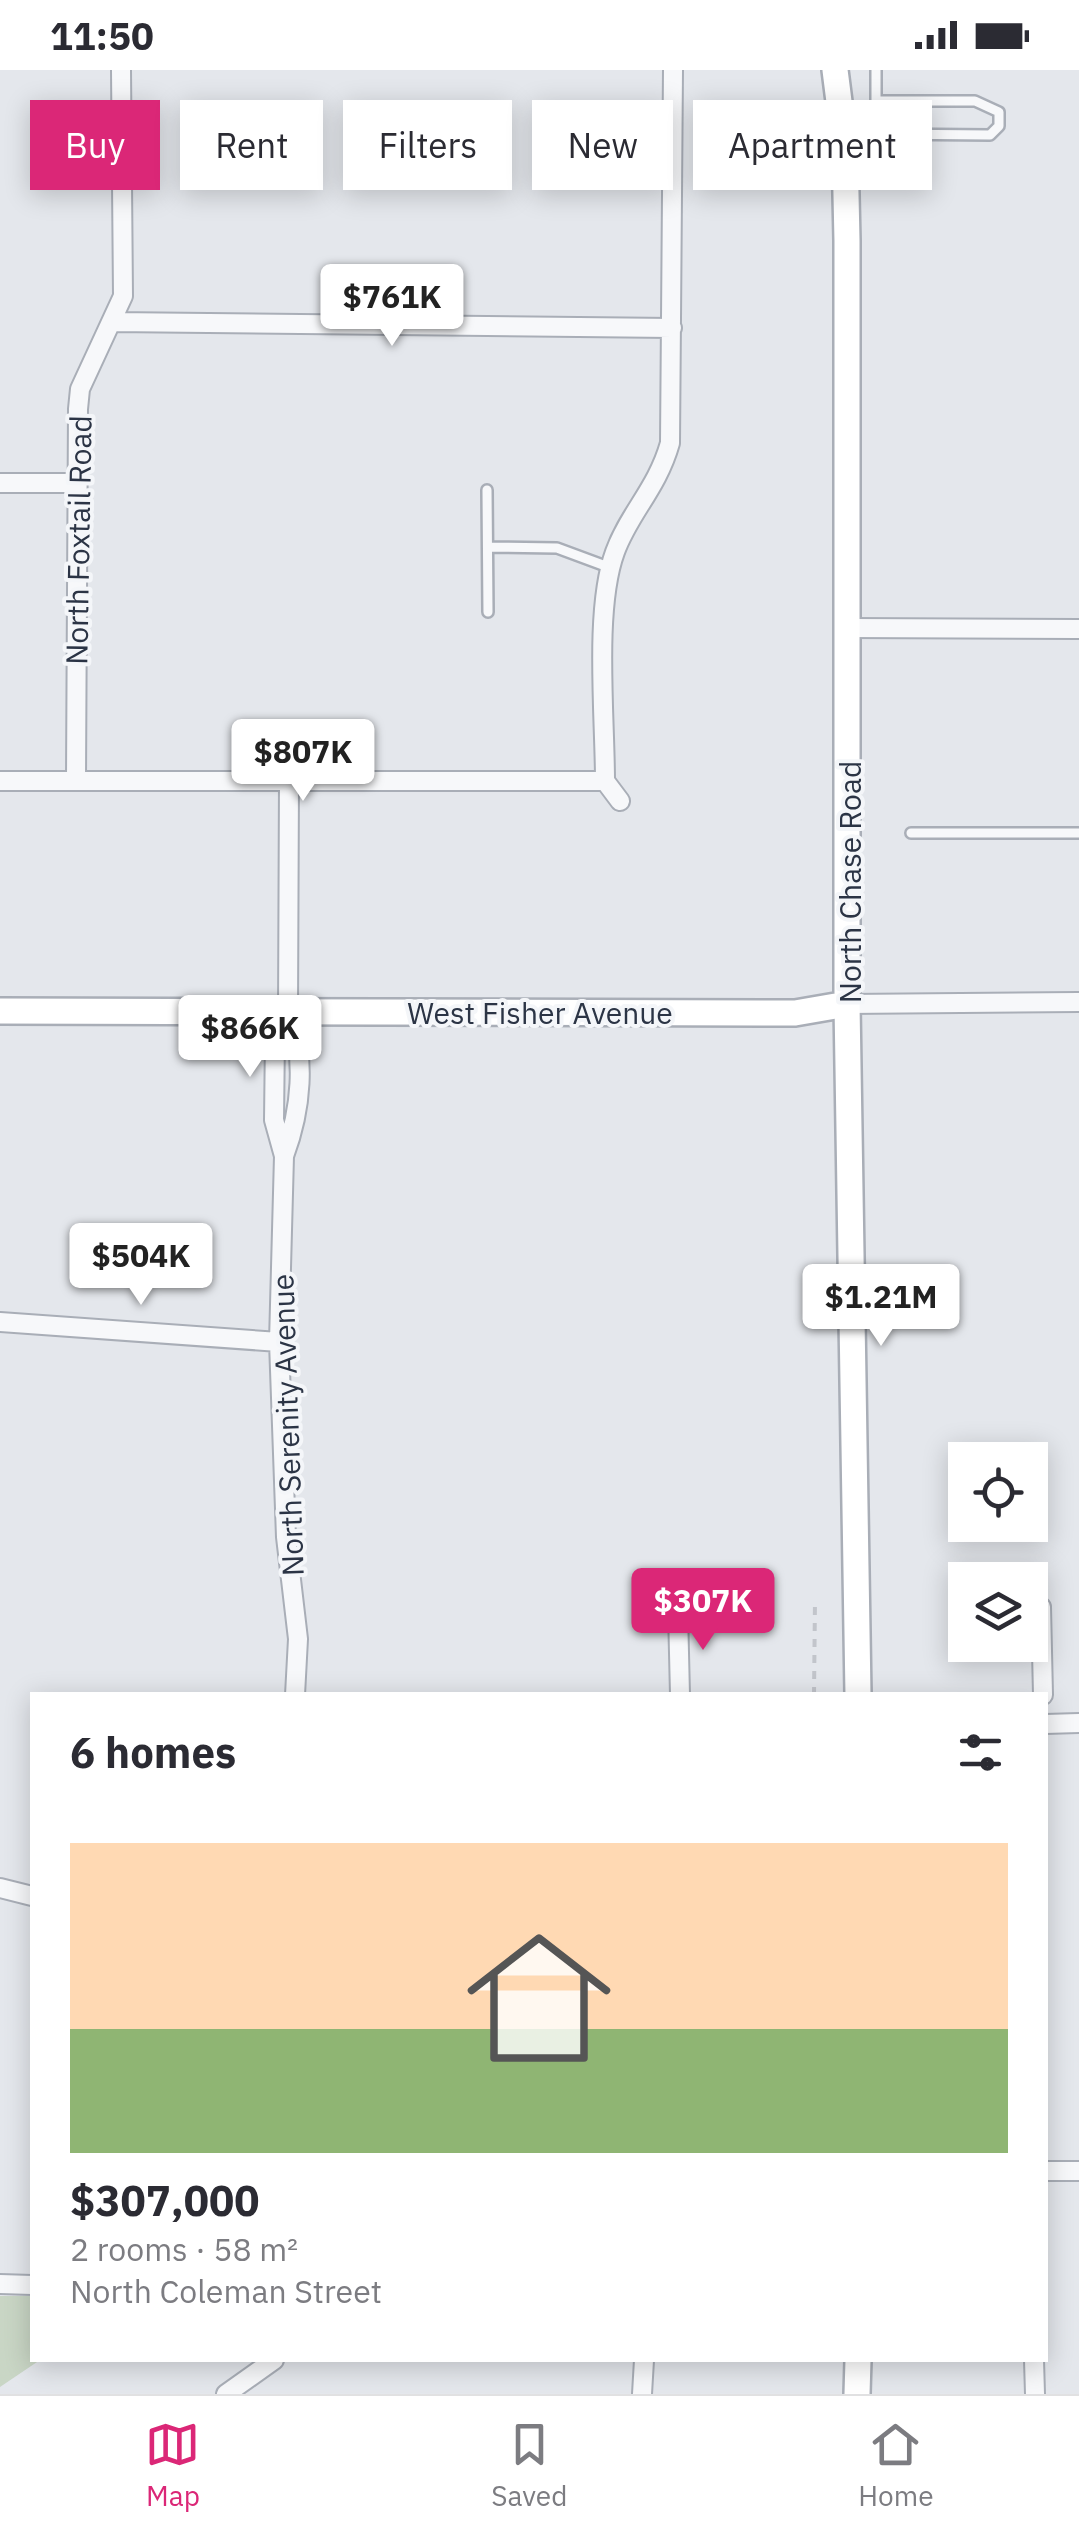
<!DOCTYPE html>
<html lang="en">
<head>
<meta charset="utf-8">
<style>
	:root { --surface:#fff; --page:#f7f7f7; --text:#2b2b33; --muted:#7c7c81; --line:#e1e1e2; --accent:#db2777 }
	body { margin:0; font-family:"IBM Plex Sans",sans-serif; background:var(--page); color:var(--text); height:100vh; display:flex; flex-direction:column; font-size:38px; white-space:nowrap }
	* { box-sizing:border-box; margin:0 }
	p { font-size:32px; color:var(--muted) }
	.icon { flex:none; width:55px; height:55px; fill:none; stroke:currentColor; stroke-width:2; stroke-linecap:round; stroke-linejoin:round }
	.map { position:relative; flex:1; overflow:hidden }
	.drawer { position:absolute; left:30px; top:1622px; width:1018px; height:670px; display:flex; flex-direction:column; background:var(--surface); border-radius:0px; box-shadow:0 5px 25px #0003 }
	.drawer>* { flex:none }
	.top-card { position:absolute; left:30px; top:30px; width:1020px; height:90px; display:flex; gap:20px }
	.buttons { position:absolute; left:948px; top:1372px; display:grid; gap:20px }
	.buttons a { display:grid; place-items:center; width:100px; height:100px; border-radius:0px; background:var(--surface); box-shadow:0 5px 25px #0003; font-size:50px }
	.price { position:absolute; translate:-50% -85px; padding:0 22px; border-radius:10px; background:#fff; color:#222; font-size:32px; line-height:65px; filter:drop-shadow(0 2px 5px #0008) }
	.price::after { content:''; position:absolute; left:50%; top:60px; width:30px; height:22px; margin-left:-15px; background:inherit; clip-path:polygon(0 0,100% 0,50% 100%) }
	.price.selected { background:var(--accent); color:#fff }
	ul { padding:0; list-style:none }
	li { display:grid; align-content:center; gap:20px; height:530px; padding:0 40px }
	li span { display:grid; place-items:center; height:310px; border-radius:0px; color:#555 }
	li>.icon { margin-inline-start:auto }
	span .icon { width:180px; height:180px; fill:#fffc; stroke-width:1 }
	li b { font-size:42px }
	h2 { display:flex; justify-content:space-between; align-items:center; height:120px; padding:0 40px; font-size:42px }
	.pill { padding:0 35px; border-radius:0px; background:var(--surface); box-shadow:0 5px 25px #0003; font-size:35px; line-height:90px }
	.pill.selected { background:var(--accent); color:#fff }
	.status { display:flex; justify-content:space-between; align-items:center; height:70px; padding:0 50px; background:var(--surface); direction:ltr }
	.status svg { height:28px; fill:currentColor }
	.tab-bar { display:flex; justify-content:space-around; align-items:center; height:140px; border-top:2px solid var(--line); background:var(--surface); font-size:28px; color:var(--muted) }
	.tab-bar a { display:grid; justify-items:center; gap:5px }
	.tab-bar .selected { color:var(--accent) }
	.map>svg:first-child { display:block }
	.green { fill:#c9d6c5 }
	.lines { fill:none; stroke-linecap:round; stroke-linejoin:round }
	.lane-casing { stroke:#a9aeb7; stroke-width:14 }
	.street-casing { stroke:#a9aeb7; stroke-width:22 }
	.secondary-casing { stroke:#a9aeb7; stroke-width:30 }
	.path { stroke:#c2c5cb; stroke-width:4; stroke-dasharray:8 8; stroke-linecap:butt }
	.lane { stroke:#f7f8fa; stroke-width:9 }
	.street { stroke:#f7f8fa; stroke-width:18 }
	.secondary { stroke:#fff; stroke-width:25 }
	.labels { text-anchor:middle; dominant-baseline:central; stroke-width:8; stroke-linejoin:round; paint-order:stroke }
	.street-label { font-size:30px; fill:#2b3445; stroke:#f4f6f9 }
</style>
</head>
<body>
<div class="status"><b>11:50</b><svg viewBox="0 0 49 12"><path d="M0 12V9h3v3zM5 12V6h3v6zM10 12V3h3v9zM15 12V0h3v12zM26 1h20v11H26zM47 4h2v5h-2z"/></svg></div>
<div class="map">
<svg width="1079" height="2324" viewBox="0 0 1079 2324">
	<rect width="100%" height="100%" fill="#e4e7ec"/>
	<path class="green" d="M0,2226h32v64h8l-40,27z"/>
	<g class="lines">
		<g class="lane-casing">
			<path id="lane" d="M876,0v58l5,6 109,1 9,-9v-14l-24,-11h-98
				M487,420l1,122
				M488,477l69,1 54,20
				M911,763h168"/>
		</g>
		<g class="street-casing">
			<path id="street" d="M113,252l559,6
				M0,413h78
				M849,558l230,1
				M76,709l2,-370 2,-20 43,-93 -2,-226
				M0,711h605
				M620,731l-15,-20c0,-64 -11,-172 10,-229 14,-39 42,-63 55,-109l3,-373
				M847,934l232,-2
				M288,940l-13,26 -1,84 10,36 -5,186 7,195 12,102 -3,56
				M284,1086c17,-45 23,-100 4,-146l1,-230
				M0,1252l279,20
				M1041,1537l2,88
				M678,1541l2,84
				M1045,1654l34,-1
				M0,1818l32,8
				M1045,2101h34
				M0,2214l32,1
				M1034,2290l1,34
				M226,2324l48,-34
				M642,2324l2,-34"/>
		</g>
		<g class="secondary-casing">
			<path id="secondary" d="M835,0l10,79 2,92v763l11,691
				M0,941l795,2 52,-9
				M857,2324l1,-34"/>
		</g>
		<path class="path" d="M814,1625l1,-95"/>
		<use href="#lane" class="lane"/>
		<use href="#street" class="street"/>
		<use href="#secondary" class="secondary"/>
	</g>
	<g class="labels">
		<g class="street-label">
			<text transform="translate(78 470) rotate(-89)">North Foxtail Road</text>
			<text transform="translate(849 812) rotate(-90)">North Chase Road</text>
			<text x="540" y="942">West Fisher Avenue</text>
			<text transform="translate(287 1355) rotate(-92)">North Serenity Avenue</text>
		</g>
	</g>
</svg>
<div class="buttons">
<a><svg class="icon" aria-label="locate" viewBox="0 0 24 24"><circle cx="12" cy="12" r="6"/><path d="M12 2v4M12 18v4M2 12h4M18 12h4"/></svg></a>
<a><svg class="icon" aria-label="layers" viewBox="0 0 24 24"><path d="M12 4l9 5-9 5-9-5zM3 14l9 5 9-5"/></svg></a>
</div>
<b class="price" style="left:392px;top:279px">$761K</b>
<b class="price" style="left:303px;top:734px">$807K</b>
<b class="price" style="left:250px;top:1010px">$866K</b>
<b class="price" style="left:141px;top:1238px">$504K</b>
<b class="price" style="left:881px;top:1279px">$1.21M</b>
<b class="price selected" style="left:703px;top:1583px">$307K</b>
<div class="top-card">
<a class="pill selected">Buy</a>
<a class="pill">Rent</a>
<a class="pill">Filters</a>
<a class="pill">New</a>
<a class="pill">Apartment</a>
</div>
<section class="drawer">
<h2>6 homes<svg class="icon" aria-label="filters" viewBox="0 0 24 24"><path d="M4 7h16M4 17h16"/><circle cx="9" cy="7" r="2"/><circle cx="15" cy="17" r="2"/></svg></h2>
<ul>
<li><span style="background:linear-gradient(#ffd9b3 60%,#8fb573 0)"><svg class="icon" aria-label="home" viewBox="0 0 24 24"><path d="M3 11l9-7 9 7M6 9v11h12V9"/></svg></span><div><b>$307,000</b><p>2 rooms · 58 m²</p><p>North Coleman Street</p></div></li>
</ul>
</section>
</div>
<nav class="tab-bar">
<a class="selected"><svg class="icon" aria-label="map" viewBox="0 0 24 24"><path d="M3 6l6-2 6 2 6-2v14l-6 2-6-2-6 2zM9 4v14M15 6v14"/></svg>Map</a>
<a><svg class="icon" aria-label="saved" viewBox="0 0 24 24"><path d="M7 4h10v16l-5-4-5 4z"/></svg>Saved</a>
<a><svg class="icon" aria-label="home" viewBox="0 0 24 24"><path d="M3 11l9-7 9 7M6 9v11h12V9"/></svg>Home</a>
</nav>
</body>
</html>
